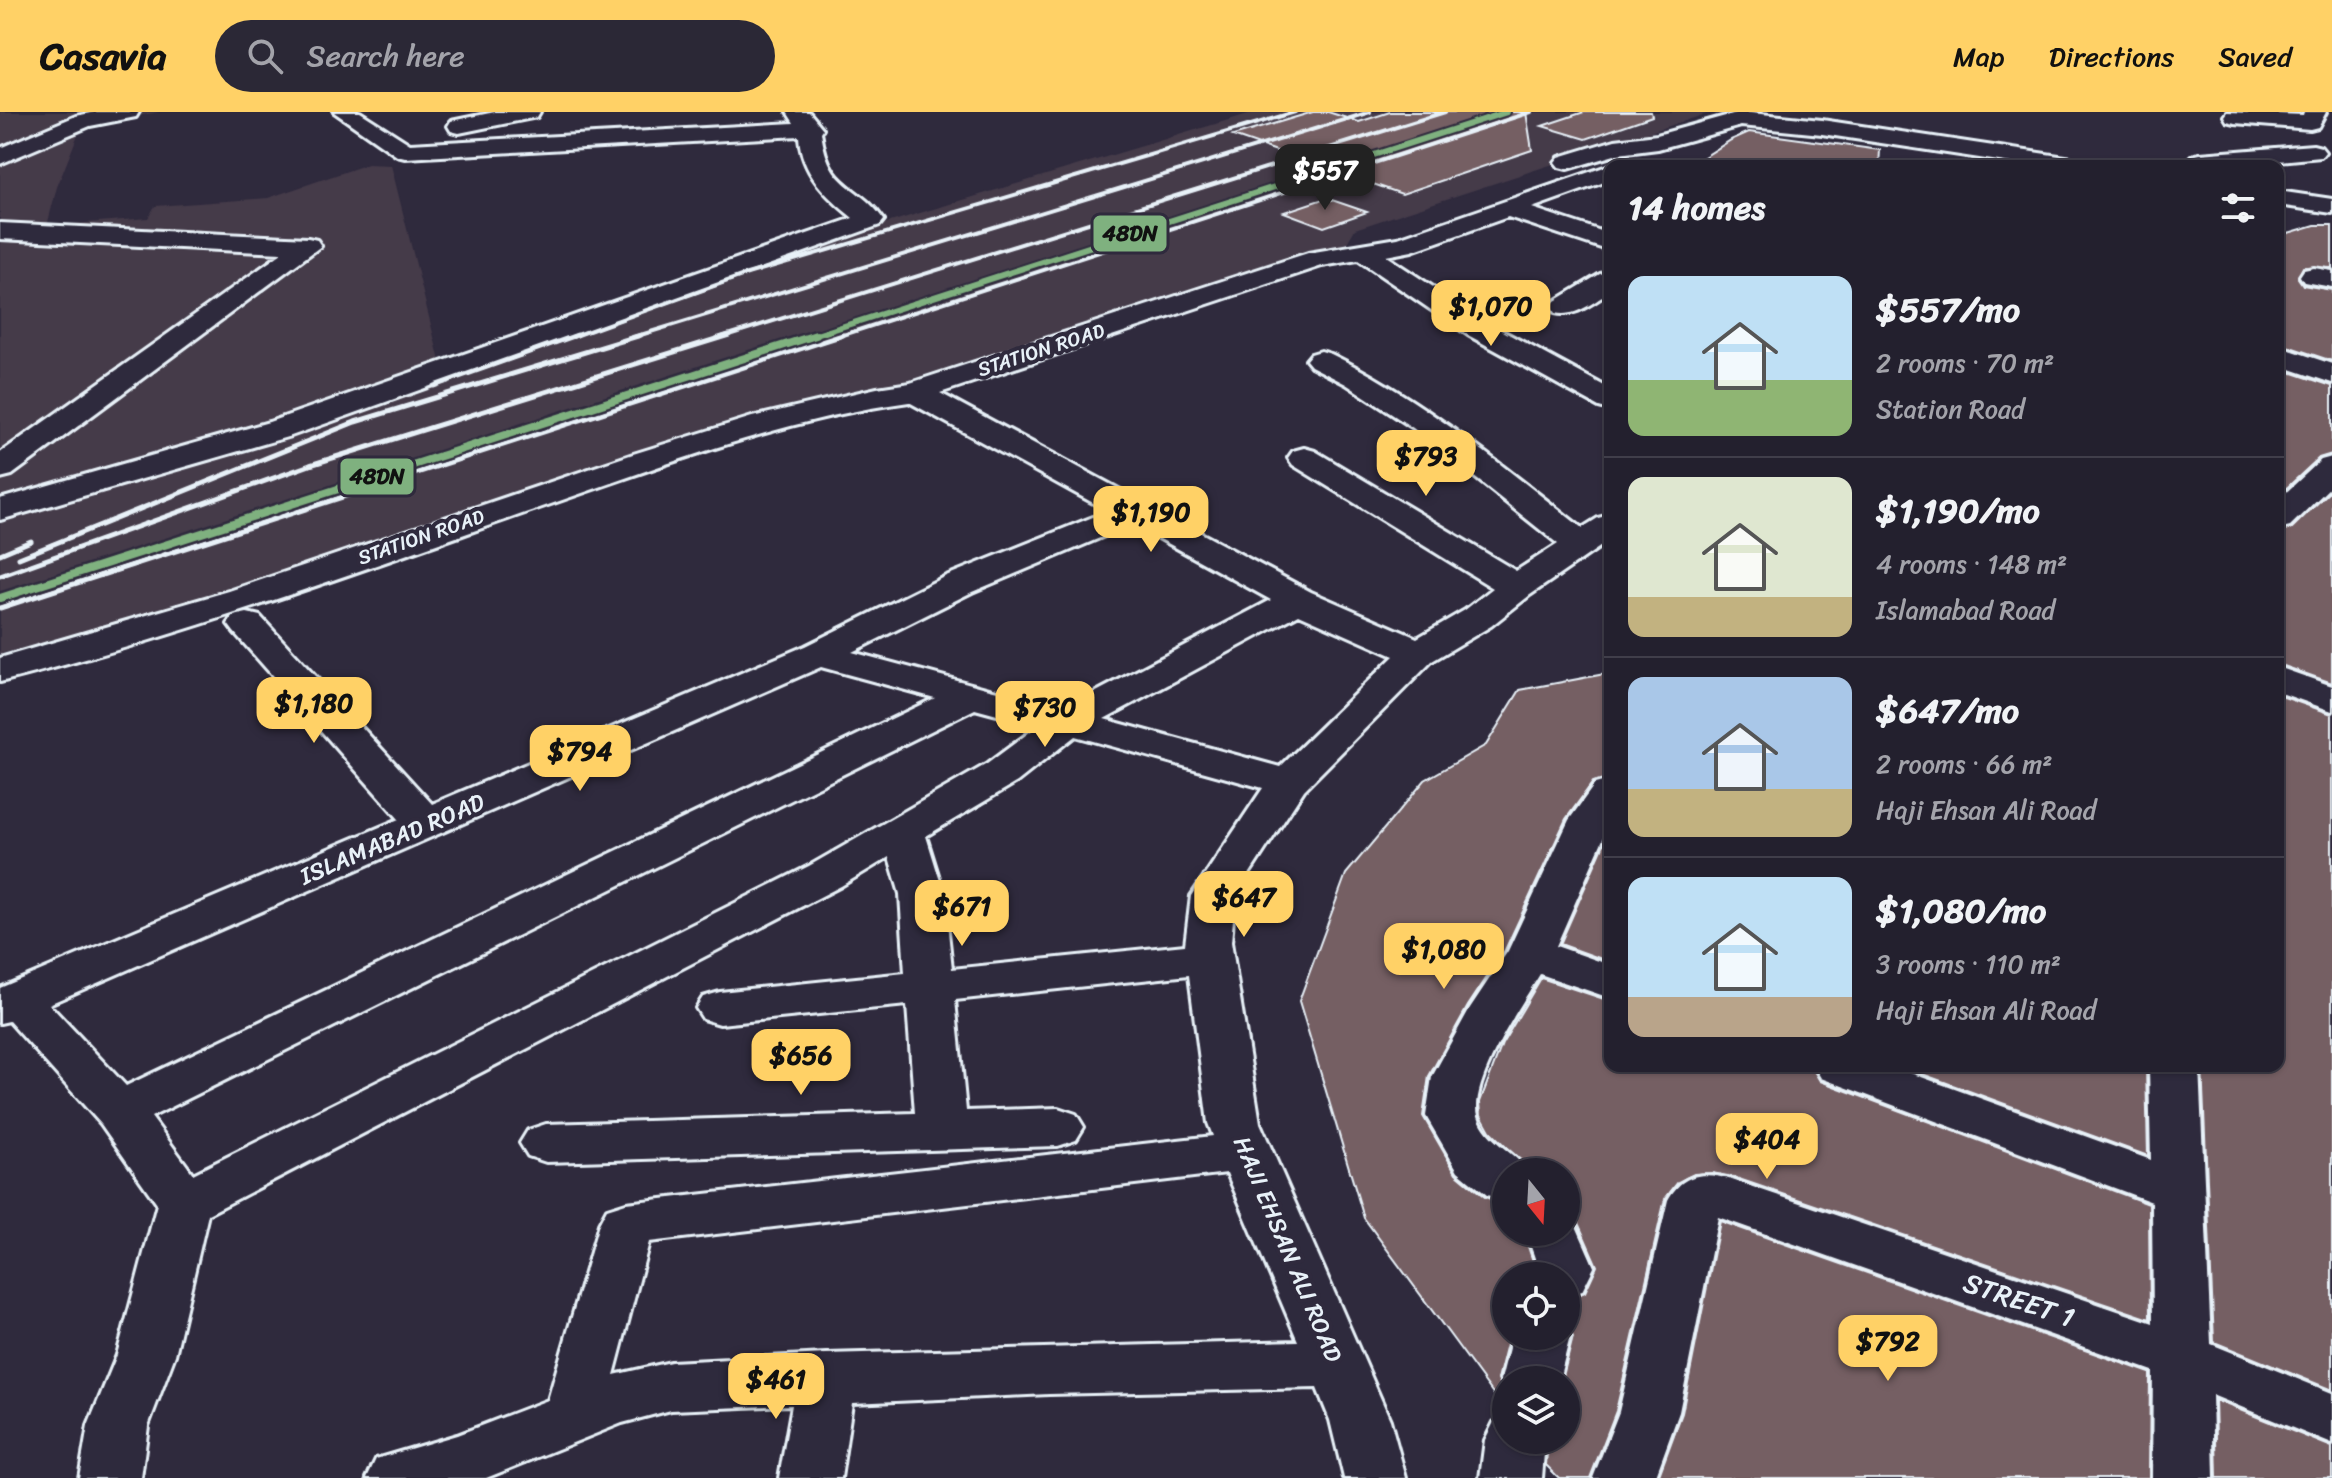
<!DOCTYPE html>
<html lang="en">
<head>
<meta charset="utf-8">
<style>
	:root { --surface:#23202e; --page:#2b2836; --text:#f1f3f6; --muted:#a3a3aa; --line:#403e4a; --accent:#ffd166 }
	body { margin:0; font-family:Sriracha,sans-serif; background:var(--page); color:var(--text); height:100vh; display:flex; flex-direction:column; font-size:30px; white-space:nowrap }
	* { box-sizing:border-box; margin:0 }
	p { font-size:26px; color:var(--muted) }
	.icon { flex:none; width:44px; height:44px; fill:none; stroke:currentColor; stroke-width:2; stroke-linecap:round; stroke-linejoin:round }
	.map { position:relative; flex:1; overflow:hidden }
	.drawer { position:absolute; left:1604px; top:48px; width:680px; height:912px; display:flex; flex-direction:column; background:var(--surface); border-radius:16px; box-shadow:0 2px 6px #0004,0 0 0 2px var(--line) }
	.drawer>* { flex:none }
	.needle { width:52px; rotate:162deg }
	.buttons { position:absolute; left:1492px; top:1046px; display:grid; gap:16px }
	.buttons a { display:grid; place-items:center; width:88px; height:88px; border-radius:50%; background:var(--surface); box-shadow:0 2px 6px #0004,0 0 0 2px var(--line); font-size:40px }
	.price { position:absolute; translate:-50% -68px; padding:0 18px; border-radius:16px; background:var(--accent); color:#111; font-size:26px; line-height:52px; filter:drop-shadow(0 2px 4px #0008) }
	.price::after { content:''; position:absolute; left:50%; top:48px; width:24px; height:18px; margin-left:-12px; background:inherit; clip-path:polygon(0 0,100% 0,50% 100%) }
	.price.selected { background:#222; color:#fff }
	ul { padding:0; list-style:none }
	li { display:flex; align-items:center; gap:24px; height:200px; padding:0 24px }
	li+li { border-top:2px solid var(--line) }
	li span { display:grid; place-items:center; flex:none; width:224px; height:160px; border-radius:16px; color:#555 }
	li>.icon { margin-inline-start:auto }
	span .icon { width:96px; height:96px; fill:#fffc; stroke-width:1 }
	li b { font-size:34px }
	h2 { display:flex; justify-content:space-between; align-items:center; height:96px; padding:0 24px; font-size:34px }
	header { display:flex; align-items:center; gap:48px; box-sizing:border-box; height:112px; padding:0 40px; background:var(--accent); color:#111 }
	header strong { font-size:38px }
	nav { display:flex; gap:44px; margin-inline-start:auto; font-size:28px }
	.search { width:560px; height:72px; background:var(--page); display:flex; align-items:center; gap:20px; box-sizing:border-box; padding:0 28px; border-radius:44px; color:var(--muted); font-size:30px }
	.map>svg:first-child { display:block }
	.built { fill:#443a49 }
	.building { fill:#755e64; stroke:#e8f1f8; stroke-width:2 }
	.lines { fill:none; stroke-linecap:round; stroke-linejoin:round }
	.minor-casing { stroke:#e8f1f8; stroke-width:6 }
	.minor { fill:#2f2a3d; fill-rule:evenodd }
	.rail-far1 { stroke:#e8f1f8; stroke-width:4 }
	.rail { stroke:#e8f1f8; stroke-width:5 }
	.rail-1-far1-casing { stroke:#2f2a3d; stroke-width:10 }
	.rail-1-casing { stroke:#2f2a3d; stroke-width:13 }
	.rail-1-far1 { stroke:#7fb17f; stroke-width:6 }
	.rail-1 { stroke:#7fb17f; stroke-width:8 }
	.labels { text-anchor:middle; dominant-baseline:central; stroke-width:8; stroke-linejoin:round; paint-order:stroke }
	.far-street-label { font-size:20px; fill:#e8f1f8; stroke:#2f2a3d }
	.street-label { font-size:24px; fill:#e8f1f8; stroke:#2f2a3d }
	.near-street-label { font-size:28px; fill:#e8f1f8; stroke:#2f2a3d }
	.line-badge { stroke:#2f2a3d; stroke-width:3 }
	.pale-badge-label { font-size:22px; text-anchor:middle; font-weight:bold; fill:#111 }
</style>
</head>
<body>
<header>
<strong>Casavia</strong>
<div class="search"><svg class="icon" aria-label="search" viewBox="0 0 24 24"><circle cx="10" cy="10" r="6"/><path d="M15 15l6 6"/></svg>Search here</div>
<nav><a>Map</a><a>Directions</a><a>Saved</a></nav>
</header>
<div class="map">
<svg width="2332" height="1366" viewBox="0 0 2332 1366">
	<rect width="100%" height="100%" fill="#2f2a3d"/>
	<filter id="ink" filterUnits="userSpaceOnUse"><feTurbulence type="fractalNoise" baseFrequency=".0125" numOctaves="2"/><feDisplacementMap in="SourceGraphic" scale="16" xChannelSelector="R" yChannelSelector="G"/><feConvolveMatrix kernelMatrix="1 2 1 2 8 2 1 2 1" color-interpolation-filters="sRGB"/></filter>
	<g filter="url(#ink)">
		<path class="built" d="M0,0h159l-78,15 -24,60 -10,39 101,-8 7,-12 113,-8 100,-34 23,1 52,208 -443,137z
			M1255,0h457l-357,117 -11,19 -1158,360 -186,46v-136l837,-280z"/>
		<path class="building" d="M1313,0h15l31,10 31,-10h136l6,38 -130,44 -169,-58z
			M1584,0h67l1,4 -66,23 -44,-13z
			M1749,20l131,18 -1,16h-189l41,-26z
			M1326,86l41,14 -43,15 -40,-15z
			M2315,113h17v43l-29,-1 -5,11 5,7 29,5v71l-54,-18v-107z
			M2278,256l54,18v68l-13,4 -41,38z
			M2332,377v194l-54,-19v-132l14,-4z
			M1610,561v104l-17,5 -27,37 -61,131 -37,56 -39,70 -6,40 33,57 29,24 21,7v28h17l12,35 -4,9h-25v60h3l-11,43 8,15v17l-142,-193 -65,-217 47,-127 79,-94 61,-35 34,-55z
			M2278,583l54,19v676l-118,-48 -12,-276h76z
			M1610,718v132l-50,-18z
			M1541,866l69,23v65h201l9,15 329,123 1,115 -417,-142 -21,-4 -18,1 -16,8 -13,17 -49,212 -26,67h-31l-13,-13 2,-25h18v-60h-4l11,-43 -7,-11v-26l19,-8 12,-26 -22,-50 -9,-4v-40h-35l-41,-41 -9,-16 -1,-13 22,-58z
			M1900,954h246l2,90z
			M1720,1109l430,152 -1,105h-491l24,-65z
			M2215,1288l117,47v31h-115z"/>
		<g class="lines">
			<g class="minor-casing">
				<path id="minor" d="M95,0h44l-3,5 -46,9 -90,38v-16l76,-32z
					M334,0h26l50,32 384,-21 -7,-11h22l14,17 -2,3c8,60 36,49 63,88l-4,5 -589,211 -291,84v-21l269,-77 584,-204c-27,-22 -52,-45 -54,-82l-394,22 -8,-2z
					M495,0h45l-3,5 -78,16 -8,-2 -3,-5 3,-5z
					M1740,0l82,8 257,39 8,2 4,5h-59l-210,-32 -81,-8 -83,23 -40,5 -51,15 -8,-2 -4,-5 4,-5 56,-17 42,-5z
					M2227,0l76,3 1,-3h22l-8,15 -8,2 -75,-6 -8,-2 -3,-5z
					M2313,33l8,2 4,5 -4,5 -95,9h-34l-4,-5 4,-5 8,-2z
					M1610,53l5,1h-5v14l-78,28 78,26v17l-102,-34 -96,34 -26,5 102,67 122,66v21l-11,-3 -131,-72 -110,-75 -36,6 -382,127 371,199 106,46 48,-28 28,-22 -200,-123 -5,-7 5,-7 11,-3 11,3 201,120 42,-27 -145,-116 -67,-44 -35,-18 -5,-6 5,-6 10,-3 10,3c93,46 170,111 251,174l16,-10 12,-3v25l-80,55 -39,31 -59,35 -128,129 -69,106 -4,46 29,181 130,297 16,58h-62l-14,-58 -13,-32 -268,6 -197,9 -11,75h-62l13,-73 -121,5 -49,13 -136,55h-119l9,-19 81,-24 91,-35 51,-176 8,-15 19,-6 587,-67 -5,-13 -19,-148 -234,25 11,111 92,-3 18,6 8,13 -8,13 -18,6 -512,16 -18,-6 -8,-13 8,-13 18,-6 369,-11 -8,-108 -187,19 -17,-5 -7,-11 7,-11 17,-5 185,-19 -5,-79 -11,-37 -48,29 -633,328 -33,141 -27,71 -7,52h-62l9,-52 29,-71 40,-151 -56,-80 -92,-103 -9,2v-35l399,-169 -165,-187 -6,-8 6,-8 13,-3 13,3 172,188 373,-158 141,-70 162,-65 -199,-109c-124,17 -243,62 -361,103 -181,63 -362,130 -548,177v-24l229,-67 404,-137 119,-37 125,-29 33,-5 398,-130 90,-15zM1133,412l138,76 -207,109 -212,-57 120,-60zM1299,502l95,42 -114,111 -176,-48zM821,555l114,31 -809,388 -77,-82zM975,597l63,17 -51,38 -178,102 -616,308 -42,-57zM1075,624l188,52 -72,108 -6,49 -233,24 -8,-75 -18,-58 91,-54zM1227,1061l71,168 -472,13 -155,8 -57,13 35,-133z
					M2278,79l54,8v14l-54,-8z
					M0,111l308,15 9,2 4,6 -309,229 -12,3v-25l282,-200 -282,-14z
					M2314,156l18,3v16l-28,-5 -4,-6 4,-6z
					M1610,160v20c-17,10 -34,26 -55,21l-4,-6 4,-6 45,-27z
					M2278,234l54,18v19l-54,-18z
					M2332,345v28l-42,41 -12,3v-29l43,-40z
					M2278,555l54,19v25l-54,-19z
					M1610,668v43l-54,123 54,19v33l-70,-24c-18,29 -71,108 -62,142 8,26 37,35 50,56h-22v29l-19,-6 -29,-24 -32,-55 6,-39 38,-69 38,-57 61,-131 26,-36z
					M1814,954h77l260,94 -2,-94h50l12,278 121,49v51l-120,-49 2,83h-62l1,-107 -435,-154 -39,195 -24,66h-62l26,-66 49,-212c15,-27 36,-29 64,-20l421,143 -1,-121 -331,-124z
					M1566,1103l6,2 22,50 -12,24 -16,6v-21h-32l4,-9 -12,-35h40z
					M1566,1217l4,7 -11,44h-53v11l-5,-11 11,-44h54z
					M1506,1305v23h39l-3,38h-62l5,-38 9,-18z"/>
			</g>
			<use href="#minor" class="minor"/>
			<path class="rail-far1" d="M572,225l175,-63 548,-162
				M634,225l736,-225
				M722,225l723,-225
				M837,225l694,-225"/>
			<path class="rail" d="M434,274l143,-51
				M0,442l31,-13
				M19,446l336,-136 286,-87
				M0,464l310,-111 419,-130
				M0,496l843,-273"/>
			<g class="rail-1-far1-casing">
				<path id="rail-1-far1" d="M810,225l697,-225"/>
			</g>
			<g class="rail-1-casing">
				<path id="rail-1" d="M0,486l816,-263"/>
			</g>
			<use href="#rail-1-far1" class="rail-1-far1"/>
			<use href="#rail-1" class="rail-1"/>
		</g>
	</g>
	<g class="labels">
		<g class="far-street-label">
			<text transform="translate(1041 238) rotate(-18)">STATION ROAD</text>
			<text transform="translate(421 425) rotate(-19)">STATION ROAD</text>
		</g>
		<g class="street-label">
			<text transform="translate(392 727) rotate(-23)">ISLAMABAD ROAD</text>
			<text transform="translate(1288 1137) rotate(67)">HAJI EHSAN ALI ROAD</text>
		</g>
		<g class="near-street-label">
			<text transform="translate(2019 1188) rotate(19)">STREET 1</text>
		</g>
	</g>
	<g class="line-badge">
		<rect x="1092" y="102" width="76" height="39" rx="8" fill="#7fb17f"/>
		<rect x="339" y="345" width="76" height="39" rx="8" fill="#7fb17f"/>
	</g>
	<g class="pale-badge-label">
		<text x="1130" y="129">48DN</text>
		<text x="377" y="372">48DN</text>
	</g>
</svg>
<div class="buttons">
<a><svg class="needle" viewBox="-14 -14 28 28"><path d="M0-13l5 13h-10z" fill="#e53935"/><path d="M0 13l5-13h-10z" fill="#a3a3aa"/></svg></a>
<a><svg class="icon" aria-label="locate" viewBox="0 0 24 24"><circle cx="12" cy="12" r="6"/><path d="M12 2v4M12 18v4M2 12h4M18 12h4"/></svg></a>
<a><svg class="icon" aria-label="layers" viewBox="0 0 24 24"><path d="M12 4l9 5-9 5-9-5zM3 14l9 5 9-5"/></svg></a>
</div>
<b class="price selected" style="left:1325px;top:100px">$557</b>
<b class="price" style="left:1491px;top:236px">$1,070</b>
<b class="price" style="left:1426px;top:386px">$793</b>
<b class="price" style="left:1151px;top:442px">$1,190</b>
<b class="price" style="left:314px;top:633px">$1,180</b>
<b class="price" style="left:1045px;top:637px">$730</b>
<b class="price" style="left:580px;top:681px">$794</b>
<b class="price" style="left:1244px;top:827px">$647</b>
<b class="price" style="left:962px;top:836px">$671</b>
<b class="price" style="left:1444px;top:879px">$1,080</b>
<b class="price" style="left:801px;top:985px">$656</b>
<b class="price" style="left:1767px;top:1069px">$404</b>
<b class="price" style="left:1888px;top:1271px">$792</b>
<b class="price" style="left:776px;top:1309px">$461</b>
<section class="drawer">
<h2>14 homes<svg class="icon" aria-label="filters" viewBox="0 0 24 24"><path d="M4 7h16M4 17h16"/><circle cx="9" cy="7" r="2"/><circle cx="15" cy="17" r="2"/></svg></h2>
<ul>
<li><span style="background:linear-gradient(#bfe0f5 65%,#8fb573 0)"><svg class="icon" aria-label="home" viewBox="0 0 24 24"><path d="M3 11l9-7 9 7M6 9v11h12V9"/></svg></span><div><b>$557/mo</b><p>2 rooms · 70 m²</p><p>Station Road</p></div></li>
<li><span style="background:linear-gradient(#dfe7d0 75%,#c2b280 0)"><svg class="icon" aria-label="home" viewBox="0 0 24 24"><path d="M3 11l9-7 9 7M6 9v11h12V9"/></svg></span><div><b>$1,190/mo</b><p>4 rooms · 148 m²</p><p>Islamabad Road</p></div></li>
<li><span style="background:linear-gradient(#a9c7e8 70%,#c2b280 0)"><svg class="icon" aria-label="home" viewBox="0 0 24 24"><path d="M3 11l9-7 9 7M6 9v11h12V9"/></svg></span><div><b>$647/mo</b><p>2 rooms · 66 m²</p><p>Haji Ehsan Ali Road</p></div></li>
<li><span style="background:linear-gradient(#bfe0f5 75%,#b9a48a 0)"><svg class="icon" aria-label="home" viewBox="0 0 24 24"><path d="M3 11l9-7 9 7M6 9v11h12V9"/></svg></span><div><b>$1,080/mo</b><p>3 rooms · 110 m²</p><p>Haji Ehsan Ali Road</p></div></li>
</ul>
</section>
</div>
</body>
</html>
